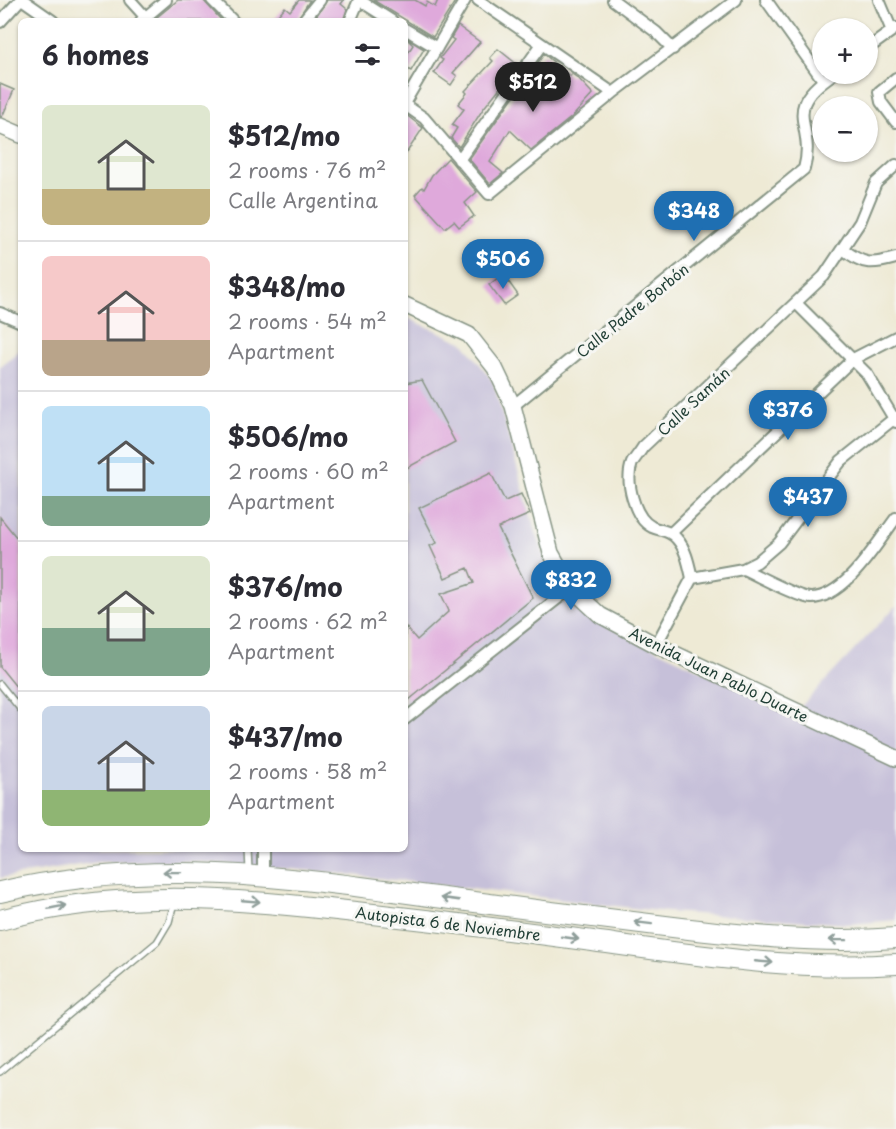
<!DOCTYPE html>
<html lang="en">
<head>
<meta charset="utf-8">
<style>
	:root { --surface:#fff; --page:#f2f2f3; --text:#2b2b33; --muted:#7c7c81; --line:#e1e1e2; --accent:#1f6fb2 }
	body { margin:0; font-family:"Playpen Sans",sans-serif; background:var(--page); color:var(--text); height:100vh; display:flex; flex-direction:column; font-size:22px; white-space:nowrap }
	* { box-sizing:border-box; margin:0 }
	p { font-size:20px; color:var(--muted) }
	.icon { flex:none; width:33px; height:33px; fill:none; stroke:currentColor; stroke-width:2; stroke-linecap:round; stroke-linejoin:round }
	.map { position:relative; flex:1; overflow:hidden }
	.sheet { position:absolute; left:18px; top:18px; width:390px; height:834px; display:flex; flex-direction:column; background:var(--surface); border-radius:9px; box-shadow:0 2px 4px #0004 }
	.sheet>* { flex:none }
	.tools { position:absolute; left:812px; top:18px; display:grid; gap:12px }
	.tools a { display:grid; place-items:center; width:66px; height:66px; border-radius:50%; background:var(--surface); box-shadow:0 2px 4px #0004; font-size:30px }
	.price { position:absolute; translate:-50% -51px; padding:0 14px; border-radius:21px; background:var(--accent); color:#fff; font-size:20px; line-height:39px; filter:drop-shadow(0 2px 3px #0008) }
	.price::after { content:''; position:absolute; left:50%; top:36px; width:18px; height:14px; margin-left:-9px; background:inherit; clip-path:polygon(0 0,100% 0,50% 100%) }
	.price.active { background:#222; color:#fff }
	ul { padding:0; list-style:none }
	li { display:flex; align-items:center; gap:18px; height:150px; padding:0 24px }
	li+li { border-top:2px solid var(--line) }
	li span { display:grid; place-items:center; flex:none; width:168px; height:120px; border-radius:9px; color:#555 }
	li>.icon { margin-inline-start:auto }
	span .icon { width:72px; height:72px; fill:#fffc; stroke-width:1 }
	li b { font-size:26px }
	h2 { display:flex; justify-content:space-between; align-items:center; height:72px; padding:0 24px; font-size:26px }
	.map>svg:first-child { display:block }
	.industrial { fill:#c6c0d9 }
	.building { fill:#dfa9db }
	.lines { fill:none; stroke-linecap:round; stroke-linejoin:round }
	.lane-casing { stroke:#869484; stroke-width:8 }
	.street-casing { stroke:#869484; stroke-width:14 }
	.secondary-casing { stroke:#869484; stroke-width:18 }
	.highway-casing { stroke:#869484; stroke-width:22 }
	.lane { stroke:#fff; stroke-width:5 }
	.street { stroke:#fff; stroke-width:10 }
	.secondary { stroke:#fff; stroke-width:15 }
	.highway { stroke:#fff; stroke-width:20 }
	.oneway { stroke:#8f9e9a }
	.labels { text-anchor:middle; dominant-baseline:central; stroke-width:6; stroke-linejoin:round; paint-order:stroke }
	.street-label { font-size:15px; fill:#1f3d34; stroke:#f6f6f2 }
</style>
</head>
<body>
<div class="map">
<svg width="896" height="1129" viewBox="0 0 896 1129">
	<rect width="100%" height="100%" fill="#f6f6f2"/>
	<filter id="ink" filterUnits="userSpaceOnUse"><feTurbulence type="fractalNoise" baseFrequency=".0167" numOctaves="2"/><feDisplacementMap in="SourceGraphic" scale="12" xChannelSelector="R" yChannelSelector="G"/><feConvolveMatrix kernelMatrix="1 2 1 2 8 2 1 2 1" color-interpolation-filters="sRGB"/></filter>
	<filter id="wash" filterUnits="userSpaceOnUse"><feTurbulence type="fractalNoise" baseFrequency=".008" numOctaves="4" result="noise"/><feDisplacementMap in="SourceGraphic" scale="24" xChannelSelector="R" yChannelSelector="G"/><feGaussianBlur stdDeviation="1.35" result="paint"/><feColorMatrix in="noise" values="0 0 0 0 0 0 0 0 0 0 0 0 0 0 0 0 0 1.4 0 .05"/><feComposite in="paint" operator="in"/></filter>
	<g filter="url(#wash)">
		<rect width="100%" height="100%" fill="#eeead5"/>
		<path class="industrial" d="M405,317l59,26 29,39 41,145 15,42 38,48 207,97 102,-108v314l-46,4 -183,-12 -340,-40 -139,-11 -90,1 -98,16v-511l21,-18v500h384z"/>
		<g id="blocks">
			<path class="building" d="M178,0h25l19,21h-66v-3z
				M299,0h11l-14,21h-23l12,-14 5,4z
				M327,0h17l-3,4 6,5 -4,12h-30z
				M373,0h42l10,6 2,-4 8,5 3,-7h18l-23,37z
				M458,26l22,16 -27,31 4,3 -6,9 -17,-12 9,-13 -3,-2 14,-18 -3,-2z
				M406,38l18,11 -13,22 -6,-4v-10l8,-12z
				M498,49l20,16 -35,44 -24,38 -8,-9 6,-10 -5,-3 12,-16 -6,-5 9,-11 -2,-2 28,-30 -3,-3z
				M544,54l26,22 2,-2 7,5 14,15 -20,22 -42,34 -21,-20 -20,32 13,11 -13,11 -21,-25z
				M0,84l14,6 -12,27 -2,-1z
				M405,114l18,14 -18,27z
				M448,158l29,34 -12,11 9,13 -15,11 -5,-6 -9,7 -30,-33 7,-8 2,2 8,-14z
				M503,274l15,21 -14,10 -15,-20z
				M422,380l33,62 -50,27v-86z
				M491,473l14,28 16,-7 9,20 -32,14 35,70 -124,102 -4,-5v-69l12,14 32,-29 -8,-17 33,-11 -6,-15 -23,10 -15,-32 7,-3 -18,-35z
				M0,517l21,26v150l-21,-26z"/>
		</g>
	</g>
	<g filter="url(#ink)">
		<use href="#blocks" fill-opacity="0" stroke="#869484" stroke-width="1.5"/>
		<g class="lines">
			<g class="lane-casing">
				<path id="lane" d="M0,684l21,26
					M248,849l1,22
					M0,1072l157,-130 12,-20 5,-19"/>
			</g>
			<g class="street-casing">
				<path id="street" d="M23,0l30,21
					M130,0l19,21
					M212,0l21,21
					M478,0l135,93
					M613,0l43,32 17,17
					M766,0l57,80
					M879,0l13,31
					M141,21l25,-21
					M303,21l17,-21
					M350,21l9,-21 33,21
					M0,22l20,-22
					M405,29l32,19
					M867,49l29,-21
					M896,78l-17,14 2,10 15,20
					M405,102l60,-102
					M405,105l19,13 65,76 124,-101 123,-93
					M459,160l83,-116
					M843,249c20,16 28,16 53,9
					M797,304l70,70 29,48
					M0,313l21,9
					M513,406l291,-237c13,-46 -26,-58 29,-95
					M671,533l182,-174 43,-22
					M743,569c14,6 56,29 68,29 34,0 66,-55 85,-80
					M692,578l51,-9 14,-7 22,-19 62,-82 55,-44
					M656,645l36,-67c-3,-13 -6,-29 -15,-39 -7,-9 -16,-8 -25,-12 -18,-9 -27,-46 -20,-64 3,-5 8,-11 11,-16l181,-171 36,-54 16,-39 20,-18
					M405,719l166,-131
					M263,849v27"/>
			</g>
			<g class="secondary-casing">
				<path id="secondary" d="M0,126l21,9
					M405,305l64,30 26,33 18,38 38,147 20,35 29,27 56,30 240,113"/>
			</g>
			<g class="highway-casing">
				<path id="highway" d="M0,892c148,-34 288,-16 436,5 74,10 147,19 221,28 79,10 159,19 239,13
					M0,920c111,-30 224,-23 337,-10 83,9 165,19 248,30 103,14 207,31 311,24"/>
			</g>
			<use href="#lane" class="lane"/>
			<use href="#street" class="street"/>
			<use href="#secondary" class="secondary"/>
			<use href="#highway" class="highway"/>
		</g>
		<defs><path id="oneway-shaft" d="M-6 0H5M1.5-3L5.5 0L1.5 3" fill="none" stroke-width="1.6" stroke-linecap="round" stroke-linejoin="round" transform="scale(1.5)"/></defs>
		<g class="oneway">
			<use href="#oneway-shaft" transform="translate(172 872) rotate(-179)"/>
			<use href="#oneway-shaft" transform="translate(450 899) rotate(-172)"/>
			<use href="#oneway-shaft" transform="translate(251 901) rotate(5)"/>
			<use href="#oneway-shaft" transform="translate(57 907) rotate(-11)"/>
			<use href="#oneway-shaft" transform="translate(643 923) rotate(-173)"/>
			<use href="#oneway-shaft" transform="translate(570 938) rotate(8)"/>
			<use href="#oneway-shaft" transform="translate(838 940) rotate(-179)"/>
			<use href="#oneway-shaft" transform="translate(764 962) rotate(5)"/>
		</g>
	</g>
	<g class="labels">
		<g class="street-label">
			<text transform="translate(632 310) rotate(-39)">Calle Padre Borbón</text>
			<text transform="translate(693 401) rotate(-43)">Calle Samán</text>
			<text transform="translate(719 674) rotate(26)">Avenida Juan Pablo Duarte</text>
			<text transform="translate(448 923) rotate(7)">Autopista 6 de Noviembre</text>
		</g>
	</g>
</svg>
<div class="tools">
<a>+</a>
<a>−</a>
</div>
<b class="price active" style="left:533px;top:113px">$512</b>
<b class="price" style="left:694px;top:242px">$348</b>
<b class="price" style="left:503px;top:290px">$506</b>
<b class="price" style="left:788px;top:441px">$376</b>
<b class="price" style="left:808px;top:528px">$437</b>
<b class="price" style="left:571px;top:611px">$832</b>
<section class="sheet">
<h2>6 homes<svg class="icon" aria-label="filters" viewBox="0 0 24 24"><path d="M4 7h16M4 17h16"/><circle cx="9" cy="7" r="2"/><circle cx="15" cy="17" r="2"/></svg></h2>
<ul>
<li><span style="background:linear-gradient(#dfe7d0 70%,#c2b280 0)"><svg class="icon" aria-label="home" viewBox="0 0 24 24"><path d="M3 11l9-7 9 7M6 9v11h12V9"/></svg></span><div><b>$512/mo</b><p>2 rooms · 76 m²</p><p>Calle Argentina</p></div></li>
<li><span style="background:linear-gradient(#f6c9c9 70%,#b9a48a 0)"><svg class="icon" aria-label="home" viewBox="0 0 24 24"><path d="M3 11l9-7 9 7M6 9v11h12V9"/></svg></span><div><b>$348/mo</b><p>2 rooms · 54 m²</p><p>Apartment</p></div></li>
<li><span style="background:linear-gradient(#bfe0f5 75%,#7fa58c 0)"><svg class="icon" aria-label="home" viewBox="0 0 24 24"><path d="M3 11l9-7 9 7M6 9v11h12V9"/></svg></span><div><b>$506/mo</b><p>2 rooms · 60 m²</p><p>Apartment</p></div></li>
<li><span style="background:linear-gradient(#dfe7d0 60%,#7fa58c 0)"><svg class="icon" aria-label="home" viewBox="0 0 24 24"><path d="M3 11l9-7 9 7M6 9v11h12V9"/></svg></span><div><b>$376/mo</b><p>2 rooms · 62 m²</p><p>Apartment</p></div></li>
<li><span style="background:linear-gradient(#c9d6e8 70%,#8fb573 0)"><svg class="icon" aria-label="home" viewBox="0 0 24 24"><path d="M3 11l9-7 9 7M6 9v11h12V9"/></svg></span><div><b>$437/mo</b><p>2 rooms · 58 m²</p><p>Apartment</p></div></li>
</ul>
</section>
</div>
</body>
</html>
